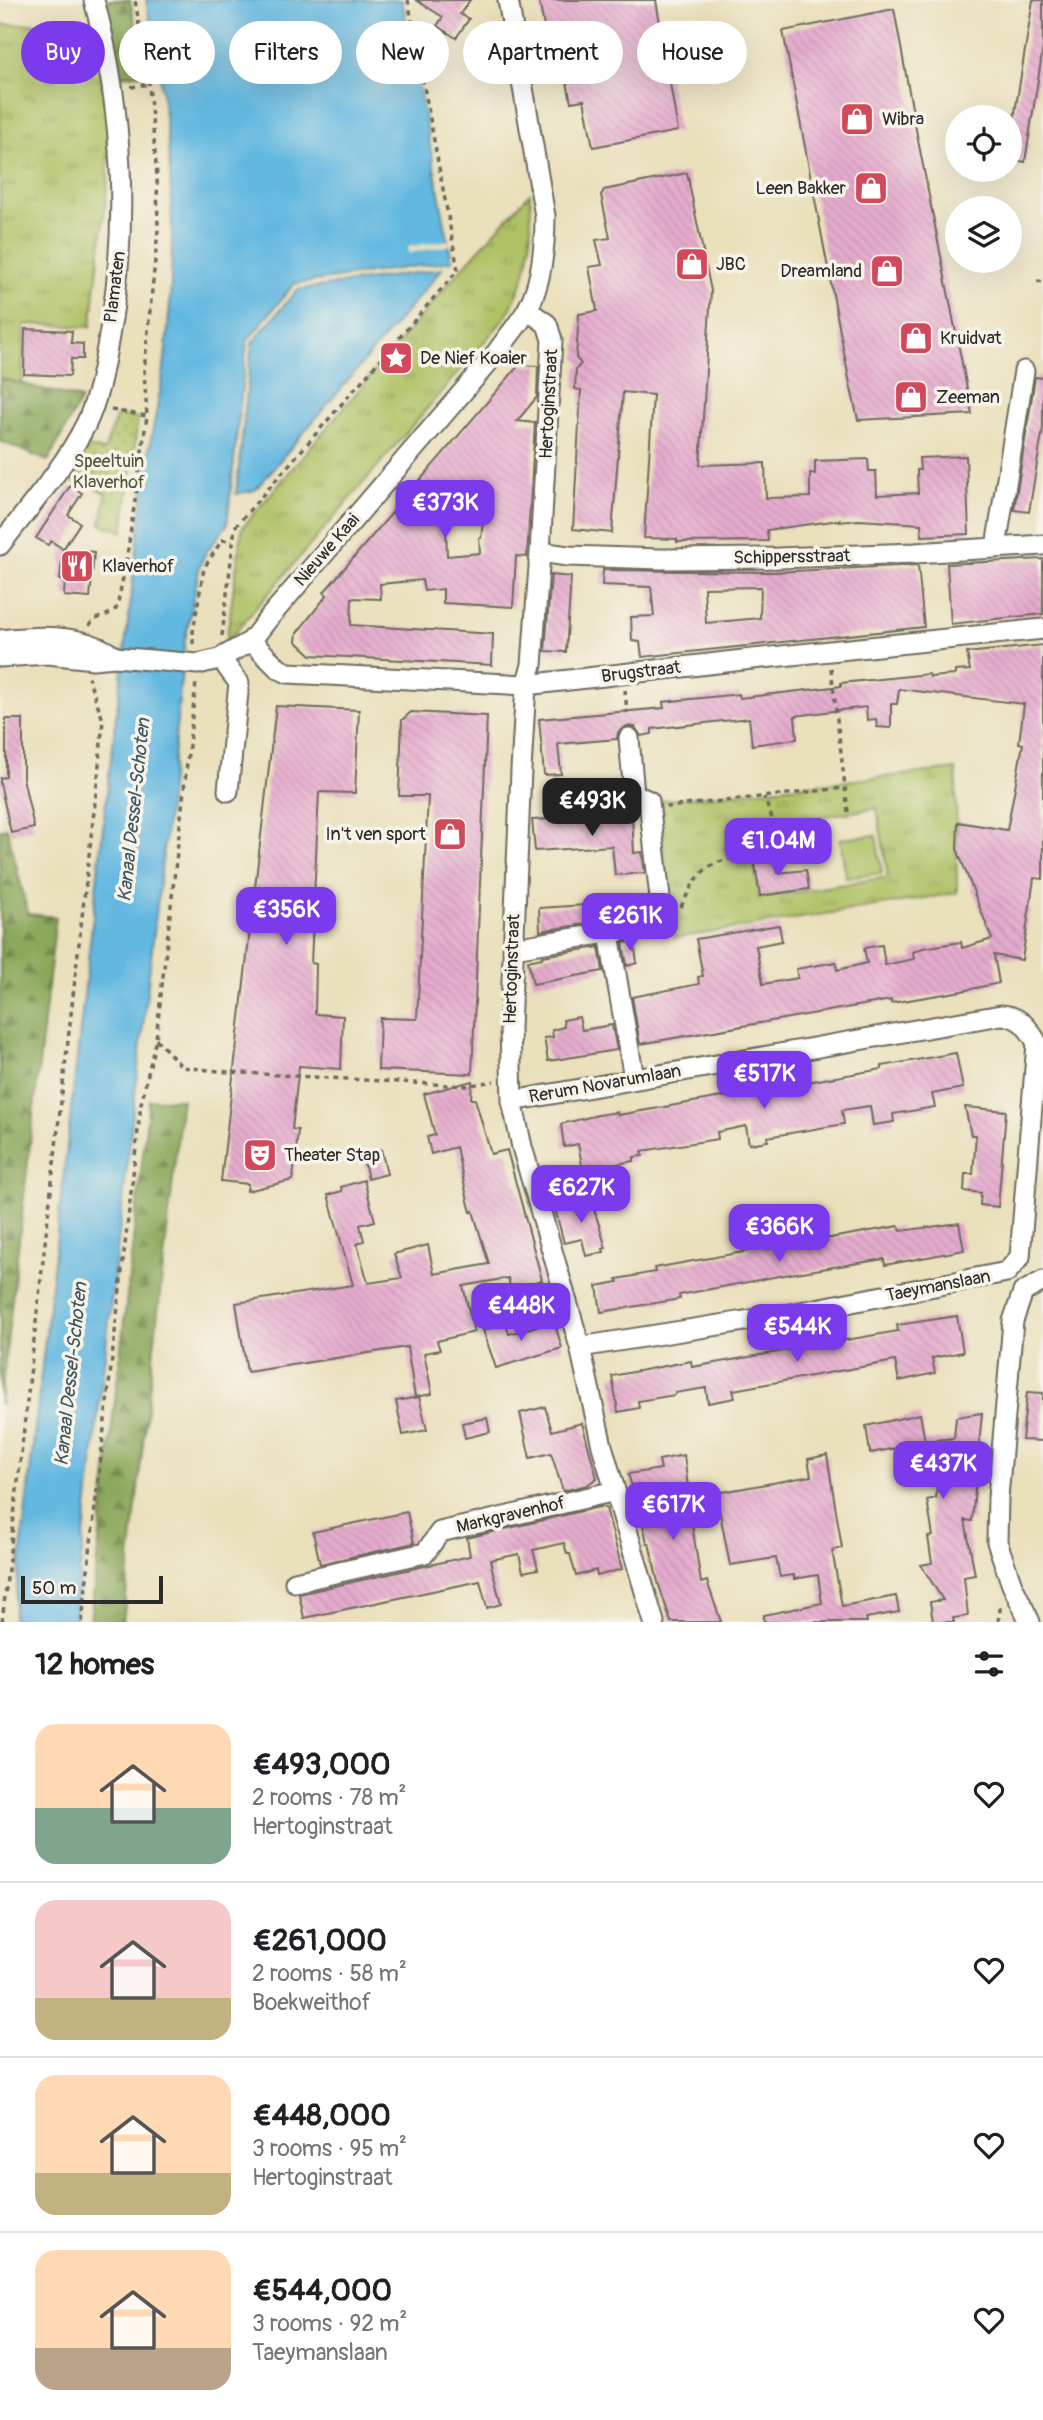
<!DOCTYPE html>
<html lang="en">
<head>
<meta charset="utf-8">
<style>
	:root { --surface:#fff; --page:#f6f6f6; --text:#202124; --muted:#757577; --line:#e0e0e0; --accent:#7c3aed }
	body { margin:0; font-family:Pangolin,sans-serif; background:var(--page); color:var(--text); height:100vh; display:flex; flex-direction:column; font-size:26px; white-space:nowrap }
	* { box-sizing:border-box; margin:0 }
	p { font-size:23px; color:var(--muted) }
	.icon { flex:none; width:38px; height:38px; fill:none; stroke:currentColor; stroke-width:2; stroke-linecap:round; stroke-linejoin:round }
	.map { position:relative; height:1622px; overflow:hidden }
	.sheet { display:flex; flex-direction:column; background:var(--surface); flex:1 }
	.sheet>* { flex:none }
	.hud { position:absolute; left:21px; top:21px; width:1001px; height:63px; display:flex; gap:14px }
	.buttons { position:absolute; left:945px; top:105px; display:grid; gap:14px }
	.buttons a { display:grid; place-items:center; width:77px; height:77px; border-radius:50%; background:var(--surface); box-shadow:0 7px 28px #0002; font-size:35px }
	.scale { position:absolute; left:21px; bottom:18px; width:142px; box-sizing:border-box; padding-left:7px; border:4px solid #2b2b2b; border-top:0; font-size:19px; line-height:24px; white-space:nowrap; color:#2b2b2b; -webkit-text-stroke:5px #f7f3e8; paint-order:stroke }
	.price { position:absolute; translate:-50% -60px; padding:0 16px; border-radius:14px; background:var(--accent); color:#fff; font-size:23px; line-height:46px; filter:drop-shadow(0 2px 4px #0008) }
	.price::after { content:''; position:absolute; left:50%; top:42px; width:21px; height:16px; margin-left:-10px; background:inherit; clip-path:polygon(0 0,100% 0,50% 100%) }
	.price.current { background:#222; color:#fff }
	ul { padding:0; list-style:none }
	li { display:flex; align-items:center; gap:21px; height:175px; padding:0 35px }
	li+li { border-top:2px solid var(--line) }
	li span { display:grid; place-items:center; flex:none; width:196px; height:140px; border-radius:21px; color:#555 }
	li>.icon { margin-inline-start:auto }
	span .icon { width:84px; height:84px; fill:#fffc; stroke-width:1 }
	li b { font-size:30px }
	h2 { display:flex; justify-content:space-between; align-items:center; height:84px; padding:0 35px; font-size:30px }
	.tag { padding:0 24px; border-radius:32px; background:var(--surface); box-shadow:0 7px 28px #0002; font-size:24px; line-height:63px }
	.tag.current { background:var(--accent); color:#fff }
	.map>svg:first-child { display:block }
	.grass { fill:url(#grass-tufts); stroke:#6d7648; stroke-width:2; fill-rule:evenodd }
	.forest { fill:url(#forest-firs); stroke:#5b6942; stroke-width:2 }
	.park { fill:url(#park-dots); stroke:#6d7648; stroke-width:2 }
	.garden { fill:#afc165; stroke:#6d7648; stroke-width:2 }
	.water { fill:#64b8e0; stroke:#487286; stroke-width:2 }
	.pier { fill:#eae0bc }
	.building { fill:url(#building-back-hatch); fill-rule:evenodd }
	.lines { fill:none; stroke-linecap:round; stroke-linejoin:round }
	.minor-casing { stroke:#6e6a5e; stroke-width:23 }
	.path { stroke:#6e6a5e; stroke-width:3.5; stroke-dasharray:5 5; stroke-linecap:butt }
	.minor { stroke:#fff; stroke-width:19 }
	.labels { text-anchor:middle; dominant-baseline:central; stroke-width:7; stroke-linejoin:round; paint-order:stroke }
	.poi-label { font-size:18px; fill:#2b2b2b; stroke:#f7f3e8; text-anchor:start }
	.street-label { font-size:18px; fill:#2b2b2b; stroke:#f7f3e8 }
	.park-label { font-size:18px; fill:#53583c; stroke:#f7f3e8 }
	.water-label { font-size:19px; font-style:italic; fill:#3c5561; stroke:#f7f3e8 }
</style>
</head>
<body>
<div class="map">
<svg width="1043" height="1622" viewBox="0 0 1043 1622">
	<defs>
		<pattern id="grass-tufts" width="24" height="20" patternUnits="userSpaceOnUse" patternTransform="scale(1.75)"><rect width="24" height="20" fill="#afc165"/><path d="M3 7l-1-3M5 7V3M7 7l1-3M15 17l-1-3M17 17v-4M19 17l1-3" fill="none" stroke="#8f9d53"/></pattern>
		<pattern id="forest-firs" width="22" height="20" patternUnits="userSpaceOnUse" patternTransform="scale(1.75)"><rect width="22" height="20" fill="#8ba75a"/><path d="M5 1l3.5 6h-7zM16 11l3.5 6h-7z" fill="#72884b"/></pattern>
		<pattern id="park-dots" width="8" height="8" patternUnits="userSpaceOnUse" patternTransform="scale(1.75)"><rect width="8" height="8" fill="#afc165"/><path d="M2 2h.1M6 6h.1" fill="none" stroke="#8f9d53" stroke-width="1.8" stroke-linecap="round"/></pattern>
		<pattern id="building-back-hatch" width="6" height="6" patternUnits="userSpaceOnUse" patternTransform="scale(1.75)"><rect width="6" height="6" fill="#e5abcd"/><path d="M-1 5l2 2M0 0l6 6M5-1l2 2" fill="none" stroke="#c593b0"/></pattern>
	</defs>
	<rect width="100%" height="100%" fill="#f7f3e8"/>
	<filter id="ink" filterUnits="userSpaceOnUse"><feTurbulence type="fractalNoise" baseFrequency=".0143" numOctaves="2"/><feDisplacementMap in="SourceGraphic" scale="14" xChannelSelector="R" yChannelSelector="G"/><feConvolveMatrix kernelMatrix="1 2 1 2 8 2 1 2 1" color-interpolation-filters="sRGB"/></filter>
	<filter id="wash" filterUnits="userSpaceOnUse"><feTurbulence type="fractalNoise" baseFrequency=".00686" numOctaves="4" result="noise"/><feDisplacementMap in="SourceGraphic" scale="28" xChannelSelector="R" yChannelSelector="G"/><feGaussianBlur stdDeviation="1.57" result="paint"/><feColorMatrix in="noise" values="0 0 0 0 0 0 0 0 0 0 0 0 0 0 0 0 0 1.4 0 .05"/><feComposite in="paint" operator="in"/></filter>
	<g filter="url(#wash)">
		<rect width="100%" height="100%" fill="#eae0bc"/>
		<path class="grass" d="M92,21l16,103v58l-17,145 -67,-3 -2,61 -22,-7v-353z
			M530,193c3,48 1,85 -26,126l-278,324 16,-115 213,-252z
			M956,769l1,124 -282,45 -18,-137zM877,808l11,69 -129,21 -10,-70z"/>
		<path class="forest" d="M101,0h29l16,73 -26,3z
			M0,378l81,21 -33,62 -48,-20z
			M7,828l21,86 28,3 -56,488v-576z
			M182,1099l-59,523h-33l59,-522z"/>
		<path class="park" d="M117,415l21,3 -15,114 -22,-8 5,-30 -15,-9 -16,-2 -6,-4 17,-33 18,5z"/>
		<path class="garden" d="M876,835l6,38 -36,5 -6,-39z"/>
		<path class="water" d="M146,0h256l50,261 -158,23 -47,57 -20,184 -21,27 -6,13 -15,75 -19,188 -92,794h-61c34,-285 63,-571 97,-856 13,-101 25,-201 37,-302 4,-32 13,-64 17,-97 15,-122 8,-247 -18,-367z
			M442,269l-187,221 -19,4 16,-151 45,-53z"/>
		<path class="pier" d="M449,240l1,5 -41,8 -1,-6z"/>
		<g id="blocks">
			<path class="building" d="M416,0h54l-10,14 9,5 -13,19 -19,-12 6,-9z
				M539,0h117l22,131 -85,16 -9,-47 -13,2 -5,-25 -12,2z
				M1033,0h10v48l-18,114 -15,-3v-15z
				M894,9l23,126 55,279 -114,6 -9,-41 -66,-348z
				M687,173l24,118 -11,174 65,-2 1,35 44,-1v-24l5,1v-13l53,-2 1,12h7l1,24 41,-2 -1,-23h3l-1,-12 47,-2 3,78 -47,2 -1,-12 -62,-4 -19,2v-2l-73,10 1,11 -91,1v-3l-33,-1 9,-143 -30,-3 -11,141 -39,-4 8,-139 -6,-1 1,-20 5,-5 -5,-6 3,-44 18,-3 -8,-44 13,-2 -6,-25 14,-2 -9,-43 3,-5z
				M25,329l47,2 -1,12 12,1v15h-12l-1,17 -46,-2z
				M519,365l19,1 -1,31 -20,24 18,2 -8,134 -11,-1 -3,51 -70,-4v-14l-19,2 -2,-11 -42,4 1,15 -29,-1 -1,27 142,9 -1,31 -181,-10 -15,-14 1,-8 30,-38 -3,-3zM445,501l40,4 -4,33h-2l1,15 -33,3z
				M1035,377l8,1v50l-14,84 -15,-2z
				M70,486l12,7 -14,22 12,8 -17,26 -12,-8 -3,4 -12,-7z
				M63,549l31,3 -4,46 -26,-2 1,-16h-5z
				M1043,559v55l-92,10 -4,-60z
				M918,565l6,62 -282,30 -2,-15 -8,-1 -1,-24 23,-1 -3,-29 -49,-2 1,-15 170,2zM761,587l-1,31 -54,5 -2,-35z
				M551,575l20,2 -5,75 -21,-1z
				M1043,645v234l-9,-1 -12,82 -28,-5 5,28 -37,8 -71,12v-3l-251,44 -8,-47 67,-13 -1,-7 5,-1 -7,-37 83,-14 3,16 -26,5 7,38 35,-6 -2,-9 40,-7 1,8 30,-7 -3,-15 18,-3 3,20 29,-6 -1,-7 10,-4 38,-6 1,6 30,-9 -35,-90 1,-27 49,8 16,-86 -4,-1 5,-39 -125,-15 -2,15h-6v24l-14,-1 -1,-8 -9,1 -1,-13 -33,4 -38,5 2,23 -45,6 -3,-27 -97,11v5l-11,2 -6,-9 -8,-1 -9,6 -1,7 -59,5 3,30 -17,1 -5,-56 125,-11 -1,-6 76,-8 1,4 101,-12v-3l88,-9 1,3 25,-2v-4l15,-1 -3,-17z
				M276,706l83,4 -4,83 -36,-1 -8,171 5,1 -1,50 28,2 -2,53 -42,-3 -7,63 6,1 -5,50 -46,11 1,-7 -27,-3z
				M411,712l76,4 -15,358 -94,-4 2,-52 37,1 11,-223h-29l3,-76z
				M6,719h17v59l11,50 -23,5 -11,-50v-5l6,-1z
				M632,815l2,38 8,-1 3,21 -30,2 -3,-29 -77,5 -3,-31z
				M774,856l3,17 29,-3 3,19 -49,7 -6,-37z
				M648,901l2,13 -110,17 -1,-23z
				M634,941l3,22 -10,3 -4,-23z
				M599,947l4,24 -70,13 -5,-23 14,-3v-2z
				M579,1017l3,13 30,-5 5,25 -69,11 -4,-23 9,-1 -1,-7 12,-3 -1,-7z
				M956,1053l7,35 -31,6 3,13 -42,7 1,8 -21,3 -3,-19 -28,4 2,14 -77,13 1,4 -19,3 -3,-18 -29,6 1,7 -76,12 1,5 -9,1v4l-51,9 -5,-26 -14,3 -3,-23 37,-9 19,-3 1,3 264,-46v-3z
				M472,1081l-1,18h4l16,55 16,-4 35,130 -31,9 -3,-11 -45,8 11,46 -37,9 3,9 -16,3 8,41 -17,3 -8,-50 -160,25 -11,-69 117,-18 -25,-90 14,-4 -1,-4 23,-7 11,41 -15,4 4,16 -7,3 11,39 34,-5 -8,-24 34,-9 6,29 55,-10 -16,-53 -2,1 -3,-11 -12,-54 -25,7 -4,-17 8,-2 -11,-41z
				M965,1107l41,4 -8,96 -18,-2 1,-12 -17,-2 1,-17h8l3,-39h-5z
				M381,1149l6,25 -19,5 -6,-25z
				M590,1196l16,52 -3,1 1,3 -18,4 -4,-17 -18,4 -10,-38z
				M959,1223l5,27 -79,15 -1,-6 -94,15 -111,21 1,4 -79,13 -4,-26 21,-4 -1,-3 38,-7 -1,-4 95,-17 -1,-5 19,-3 1,6 131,-23 2,5z
				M957,1316l6,36 -31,6 3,15 -36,8 -4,-20 -162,29 2,8 -27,5 -2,-15 -31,5v2l-37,6 1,7 -21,4 -6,-36 79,-15 1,6 206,-36 -1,-6z
				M554,1321l8,27 -66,20 -13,-38 23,-6 3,10z
				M1027,1392l16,1v48l-21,-1z
				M419,1397l8,33 -24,5 -7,-34z
				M545,1407l7,24 30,-8 15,55 -10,7 -24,6 -12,-38 -21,5 -10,-45z
				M982,1413l-10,108 -7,-1 10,55 -11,2 4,39 -15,2 1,4h-21l-3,-20 13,-2 -22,-35 11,-2 -4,-26 5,-1 -6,-36 9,-2 3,-40 -29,5 -2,-17 -38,7 -4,-27 54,-12 5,27 29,-3 2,-21z
				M487,1418l3,14 -25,6 -3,-15z
				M684,1455l5,41 -5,1 5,26 3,1 9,59 6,-2 14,41h-50l-13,-40 -9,-39h-2l-7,-33 -12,-36 33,-5 -2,-9z
				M827,1455l15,93 -10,2 10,56 54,-10 3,16 -33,6 1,4h-103v-7l58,-12 -4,-28 -24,4v-4l-14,2 -4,-19 -46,7 -14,-72 95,-17 -3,-17z
				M599,1507l7,1 16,61 -25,7 -1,-6 -20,6 -6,-22h-3l-3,-11 -31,7 5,19 -15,3 -4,-18 -29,6 11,44 -14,4 -7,-27 -176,37 -5,-24 171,-38 -3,-18z
				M407,1512l7,31 -94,21 -7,-32z"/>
		</g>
	</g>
	<g filter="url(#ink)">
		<use href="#blocks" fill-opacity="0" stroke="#6e6a5e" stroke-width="2"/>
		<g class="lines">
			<g class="minor-casing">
				<path id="minor" d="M527,310l20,14 5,16 -12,212 -8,113 -6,20 -5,85 -11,258 2,73 10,46 58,200 22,99 52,176
					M0,545c30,-39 64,-77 86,-121 12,-25 17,-54 22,-82 21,-113 16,-230 -14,-342
					M996,547l28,-176
					M540,552l28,4 93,3 117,-1 137,-5 128,-8
					M0,640c38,-4 81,-7 114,16
					M251,641l28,28 9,4 238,12 217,-25 300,-31
					M0,657l48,-3 45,5 22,-2 83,7 21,-5 32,-18 17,-22 229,-267c9,-13 20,-26 29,-40 16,-28 19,-64 19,-96l-37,-216
					M227,667l12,16 -11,108
					M609,934l25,144
					M513,948l150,-24 -14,-123 -15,-7 -5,-56
					M512,1101l489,-86c19,1 27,12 36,28l-17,214 -13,15 -212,41 -215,34
					M295,1582l130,-29 15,-21 175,-41
					M1030,1622l-18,-37 -15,-43 1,-44 15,-177 10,-29 20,-11"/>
			</g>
			<path class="path" d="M131,87l18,-3
				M1037,281l6,1
				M111,410l36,6
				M89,626c6,-11 21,-8 28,-19l9,-44 21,-147 -3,-45 14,-141 -1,-54 -8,-92 -14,-84
				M222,636l13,-109 223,-257 -50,-270
				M193,644v-12l11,-64 18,-28 10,1
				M831,668l17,144
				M625,690l2,23
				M666,807l179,-19
				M681,907c7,-14 14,-30 28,-40 16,-12 67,-12 65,-39 -1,-11 -7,-21 -10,-31
				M156,1039l26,28 46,5 238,14 28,-5
				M2,1622l96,-846 5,-56 -15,-43
				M82,1622l59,-518 15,-65 40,-356
				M998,1622l3,-19"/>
			<use href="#minor" class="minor"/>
		</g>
	</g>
	<defs>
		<g id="shop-square" transform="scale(1.75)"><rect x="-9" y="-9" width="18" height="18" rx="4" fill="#d1495b" stroke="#f7f3e8"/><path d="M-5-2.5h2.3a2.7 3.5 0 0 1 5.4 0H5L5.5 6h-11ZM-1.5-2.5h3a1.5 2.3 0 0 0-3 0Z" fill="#fff"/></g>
		<g id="sight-square" transform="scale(1.75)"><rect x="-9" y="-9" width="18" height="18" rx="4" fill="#d1495b" stroke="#f7f3e8"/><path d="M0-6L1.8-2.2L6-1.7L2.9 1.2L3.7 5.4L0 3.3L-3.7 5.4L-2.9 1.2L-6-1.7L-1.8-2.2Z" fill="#fff"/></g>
		<g id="restaurant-square" transform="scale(1.75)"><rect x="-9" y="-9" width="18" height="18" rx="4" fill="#d1495b" stroke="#f7f3e8"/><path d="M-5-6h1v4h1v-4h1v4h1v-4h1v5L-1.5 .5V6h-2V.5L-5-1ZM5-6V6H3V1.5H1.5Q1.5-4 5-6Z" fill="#fff"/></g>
		<g id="theatre-square" transform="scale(1.75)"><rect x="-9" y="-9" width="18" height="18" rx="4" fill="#d1495b" stroke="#f7f3e8"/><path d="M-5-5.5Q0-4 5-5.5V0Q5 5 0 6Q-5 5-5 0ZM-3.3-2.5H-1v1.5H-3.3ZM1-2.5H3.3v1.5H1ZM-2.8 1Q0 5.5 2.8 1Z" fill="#fff"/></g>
	</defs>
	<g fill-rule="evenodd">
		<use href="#shop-square" x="857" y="119"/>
		<use href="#shop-square" x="871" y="188"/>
		<use href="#shop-square" x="692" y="264"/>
		<use href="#shop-square" x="887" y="271"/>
		<use href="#shop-square" x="916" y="338"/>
		<use href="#sight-square" x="396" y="358"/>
		<use href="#shop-square" x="911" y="397"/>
		<use href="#restaurant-square" x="77" y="566"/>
		<use href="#shop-square" x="450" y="834"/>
		<use href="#theatre-square" x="260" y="1155"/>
	</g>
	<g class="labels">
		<g class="poi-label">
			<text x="882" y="119">Wibra</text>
			<text x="846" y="188" text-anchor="end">Leen Bakker</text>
			<text x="716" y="264">JBC</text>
			<text x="862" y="271" text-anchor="end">Dreamland</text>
			<text x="940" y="338">Kruidvat</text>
			<text x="420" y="358">De Nief Koaier</text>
			<text x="936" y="397">Zeeman</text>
			<text x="102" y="566">Klaverhof</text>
			<text x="426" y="834" text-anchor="end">In't ven sport</text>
			<text x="284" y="1155">Theater Stap</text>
		</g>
		<g class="street-label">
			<text transform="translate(115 287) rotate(-83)">Plamaten</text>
			<text transform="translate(549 404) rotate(-87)">Hertoginstraat</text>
			<text transform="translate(327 550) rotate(-49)">Nieuwe Kaai</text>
			<text transform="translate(792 557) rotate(-1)">Schippersstraat</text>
			<text transform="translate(641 672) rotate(-7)">Brugstraat</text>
			<text transform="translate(512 969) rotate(-88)">Hertoginstraat</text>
			<text transform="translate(605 1084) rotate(-10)">Rerum Novarumlaan</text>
			<text transform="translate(938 1286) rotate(-11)">Taeymanslaan</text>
			<text transform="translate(511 1515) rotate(-13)">Markgravenhof</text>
		</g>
		<g class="park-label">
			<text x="109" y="461">Speeltuin<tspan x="109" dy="21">Klaverhof</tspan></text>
		</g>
		<g class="water-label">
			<text transform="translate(134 810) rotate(-84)">Kanaal Dessel-Schoten</text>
			<text transform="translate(71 1374) rotate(-84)">Kanaal Dessel-Schoten</text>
		</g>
	</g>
</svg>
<div class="buttons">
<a><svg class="icon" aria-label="locate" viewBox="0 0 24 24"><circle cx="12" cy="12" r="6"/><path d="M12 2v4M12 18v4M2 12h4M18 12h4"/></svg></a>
<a><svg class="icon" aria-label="layers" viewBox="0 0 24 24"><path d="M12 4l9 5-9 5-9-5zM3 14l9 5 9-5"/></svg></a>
</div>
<div class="scale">50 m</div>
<b class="price" style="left:445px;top:540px">€373K</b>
<b class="price current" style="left:592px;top:838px">€493K</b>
<b class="price" style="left:778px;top:878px">€1.04M</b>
<b class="price" style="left:286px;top:947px">€356K</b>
<b class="price" style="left:630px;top:953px">€261K</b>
<b class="price" style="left:764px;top:1111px">€517K</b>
<b class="price" style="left:581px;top:1225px">€627K</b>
<b class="price" style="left:779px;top:1264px">€366K</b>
<b class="price" style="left:521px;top:1343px">€448K</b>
<b class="price" style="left:797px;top:1364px">€544K</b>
<b class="price" style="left:943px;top:1501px">€437K</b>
<b class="price" style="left:673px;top:1542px">€617K</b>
<div class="hud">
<a class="tag current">Buy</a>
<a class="tag">Rent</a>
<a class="tag">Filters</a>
<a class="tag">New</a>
<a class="tag">Apartment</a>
<a class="tag">House</a>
</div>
</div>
<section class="sheet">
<h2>12 homes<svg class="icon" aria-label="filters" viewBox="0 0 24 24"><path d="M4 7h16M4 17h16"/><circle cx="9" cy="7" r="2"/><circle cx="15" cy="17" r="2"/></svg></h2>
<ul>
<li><span style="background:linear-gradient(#ffd9b3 60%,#7fa58c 0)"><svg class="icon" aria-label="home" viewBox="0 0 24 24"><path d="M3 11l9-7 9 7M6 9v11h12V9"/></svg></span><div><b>€493,000</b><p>2 rooms · 78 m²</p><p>Hertoginstraat</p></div><svg class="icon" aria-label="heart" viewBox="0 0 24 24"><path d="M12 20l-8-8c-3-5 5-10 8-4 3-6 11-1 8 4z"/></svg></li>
<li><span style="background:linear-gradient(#f6c9c9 70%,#c2b280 0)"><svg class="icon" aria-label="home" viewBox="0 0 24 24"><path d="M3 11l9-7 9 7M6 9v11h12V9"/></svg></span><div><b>€261,000</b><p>2 rooms · 58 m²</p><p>Boekweithof</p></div><svg class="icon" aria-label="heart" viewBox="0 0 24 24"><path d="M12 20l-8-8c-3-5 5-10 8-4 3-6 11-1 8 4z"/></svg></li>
<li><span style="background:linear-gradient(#ffd9b3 70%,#c2b280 0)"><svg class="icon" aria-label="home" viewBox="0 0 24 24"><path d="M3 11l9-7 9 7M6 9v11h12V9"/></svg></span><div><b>€448,000</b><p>3 rooms · 95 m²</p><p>Hertoginstraat</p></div><svg class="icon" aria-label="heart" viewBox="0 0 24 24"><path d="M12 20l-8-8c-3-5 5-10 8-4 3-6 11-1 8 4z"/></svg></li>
<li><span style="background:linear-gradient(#ffd9b3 70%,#b9a48a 0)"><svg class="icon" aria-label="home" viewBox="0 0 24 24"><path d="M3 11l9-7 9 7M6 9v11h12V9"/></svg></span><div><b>€544,000</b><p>3 rooms · 92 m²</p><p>Taeymanslaan</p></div><svg class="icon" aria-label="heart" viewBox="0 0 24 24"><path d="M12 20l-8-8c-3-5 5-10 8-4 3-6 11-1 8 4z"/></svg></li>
</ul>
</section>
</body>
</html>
